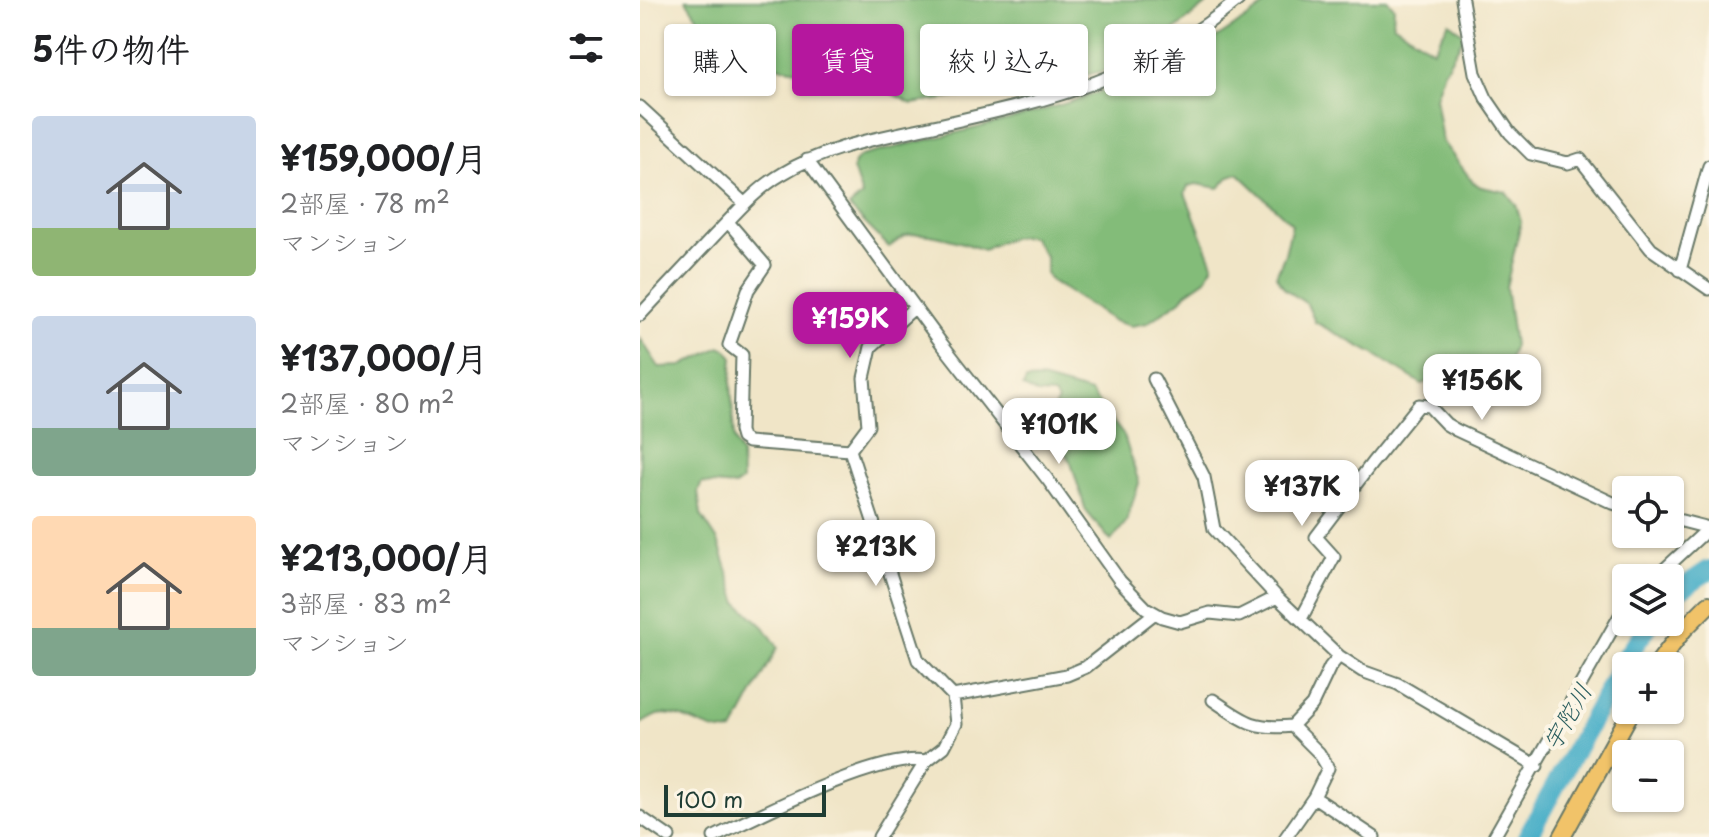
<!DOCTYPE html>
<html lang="ja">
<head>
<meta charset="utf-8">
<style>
	:root { --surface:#fff; --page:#f6f6f6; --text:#202124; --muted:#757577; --accent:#b5179e }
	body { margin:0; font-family:"Playpen Sans","Klee One",sans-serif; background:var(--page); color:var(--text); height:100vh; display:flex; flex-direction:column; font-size:30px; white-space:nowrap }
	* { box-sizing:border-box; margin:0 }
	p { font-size:26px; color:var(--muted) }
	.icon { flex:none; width:44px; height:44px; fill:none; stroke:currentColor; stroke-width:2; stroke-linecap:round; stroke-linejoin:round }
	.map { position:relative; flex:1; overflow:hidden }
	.side { display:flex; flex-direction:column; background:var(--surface); width:640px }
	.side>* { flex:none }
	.hud { position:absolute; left:24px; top:24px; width:760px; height:72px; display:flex; gap:16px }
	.tools { position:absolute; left:972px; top:476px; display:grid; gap:16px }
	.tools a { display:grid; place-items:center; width:72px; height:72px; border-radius:8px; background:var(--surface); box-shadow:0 2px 6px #0004; font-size:40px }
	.scale { position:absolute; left:24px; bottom:20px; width:162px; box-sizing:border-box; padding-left:8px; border:4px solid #1f3d34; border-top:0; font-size:22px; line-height:28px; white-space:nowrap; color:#1f3d34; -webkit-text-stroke:6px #fcf5e5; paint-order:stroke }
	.price { position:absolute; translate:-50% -68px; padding:0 18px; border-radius:16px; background:#fff; color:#222; font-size:26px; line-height:52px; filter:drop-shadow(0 2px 4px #0008) }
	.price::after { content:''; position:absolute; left:50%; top:48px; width:24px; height:18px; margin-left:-12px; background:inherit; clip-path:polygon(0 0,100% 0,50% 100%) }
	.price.selected { background:var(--accent); color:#fff }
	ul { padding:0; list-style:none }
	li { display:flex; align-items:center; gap:24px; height:200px; padding:0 32px }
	li span { display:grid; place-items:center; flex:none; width:224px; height:160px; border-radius:8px; color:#555 }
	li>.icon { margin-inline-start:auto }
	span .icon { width:96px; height:96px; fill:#fffc; stroke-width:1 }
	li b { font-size:34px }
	h2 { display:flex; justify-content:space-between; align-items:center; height:96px; padding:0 32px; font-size:34px }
	.tag { padding:0 28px; border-radius:8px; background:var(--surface); box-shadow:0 2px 6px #0004; font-size:28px; line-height:72px }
	.tag.selected { background:var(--accent); color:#fff }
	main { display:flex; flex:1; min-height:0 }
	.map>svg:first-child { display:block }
	.forest { fill:#83bc79; stroke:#517c56; stroke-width:2 }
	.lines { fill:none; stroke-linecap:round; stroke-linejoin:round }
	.river { stroke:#49afc8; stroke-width:20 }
	.minor-casing { stroke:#687867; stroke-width:15 }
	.highway-casing { stroke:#687867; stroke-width:20 }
	.minor { stroke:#fff; stroke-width:11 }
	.highway { stroke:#f1c369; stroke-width:16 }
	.labels { text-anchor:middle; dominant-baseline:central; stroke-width:8; stroke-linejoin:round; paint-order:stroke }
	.water-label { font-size:24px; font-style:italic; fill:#2c5f60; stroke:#fcf5e5 }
</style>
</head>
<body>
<main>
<section class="side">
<h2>5件の物件<svg class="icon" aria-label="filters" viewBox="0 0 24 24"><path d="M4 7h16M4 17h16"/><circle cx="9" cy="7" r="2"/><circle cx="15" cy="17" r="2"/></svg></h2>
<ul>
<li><span style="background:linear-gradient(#c9d6e8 70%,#8fb573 0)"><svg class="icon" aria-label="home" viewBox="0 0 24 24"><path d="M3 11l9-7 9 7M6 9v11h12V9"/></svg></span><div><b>¥159,000/月</b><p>2部屋 · 78 m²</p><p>マンション</p></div></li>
<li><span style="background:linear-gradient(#c9d6e8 70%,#7fa58c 0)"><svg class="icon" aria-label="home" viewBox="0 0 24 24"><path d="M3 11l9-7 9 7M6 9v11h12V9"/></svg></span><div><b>¥137,000/月</b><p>2部屋 · 80 m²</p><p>マンション</p></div></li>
<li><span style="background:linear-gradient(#ffd9b3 70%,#7fa58c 0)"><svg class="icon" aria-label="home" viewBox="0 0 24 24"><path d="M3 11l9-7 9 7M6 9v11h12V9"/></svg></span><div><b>¥213,000/月</b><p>3部屋 · 83 m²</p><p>マンション</p></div></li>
</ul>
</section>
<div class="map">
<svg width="1069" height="837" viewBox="0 0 1069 837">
	<rect width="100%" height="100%" fill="#fcf5e5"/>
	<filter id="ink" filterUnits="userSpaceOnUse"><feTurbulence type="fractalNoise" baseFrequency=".0125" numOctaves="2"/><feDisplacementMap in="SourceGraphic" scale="16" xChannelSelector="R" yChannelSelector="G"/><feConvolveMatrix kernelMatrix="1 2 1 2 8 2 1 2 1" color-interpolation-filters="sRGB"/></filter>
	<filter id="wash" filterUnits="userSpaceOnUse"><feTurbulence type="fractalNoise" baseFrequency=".006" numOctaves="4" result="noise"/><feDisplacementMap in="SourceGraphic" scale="32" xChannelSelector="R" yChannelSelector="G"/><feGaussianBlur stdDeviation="1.8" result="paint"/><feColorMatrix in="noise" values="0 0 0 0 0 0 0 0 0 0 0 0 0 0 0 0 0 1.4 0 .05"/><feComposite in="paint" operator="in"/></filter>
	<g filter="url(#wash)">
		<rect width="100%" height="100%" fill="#f0e5c7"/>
		<path class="forest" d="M46,0h526l-81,65 -88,19 -131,20 -48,-25 -16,-4 -35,-2 -68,-13 -29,-15z
			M629,0h118l7,7 -1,17 40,26 16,-28 16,13 -21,36 -9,26 7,44 31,41 8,5 25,5 10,13 5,17 -15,65 8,58 -13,41 -9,8 -16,5 -14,-8 -8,-15 -8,-1 -24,9 -50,-31 -57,-31 -8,-18 -22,-15 -9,-13 9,-22 7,-30 -54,-51 -8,3 -11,12 -23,-4 -8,2 -3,7 28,71 -7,15 -20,14 -5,7 -34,23 -16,3 -17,-5 -64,-41 -4,-7v-16l-14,-20c-16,-3 -34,5 -48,13 -17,-6 -62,-21 -79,-14 -5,2 -11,8 -16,11l-40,-40 13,-11 -9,-27 1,-7 7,-6c123,-31 268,-57 374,-130 12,-8 26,-15 34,-26z
			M0,338l19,29 23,-1 38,-19 7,3 6,7 -2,24 3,59 7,15 1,26 -7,5 -33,-3 -4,8 3,24 17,26 20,62 26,24 14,20 -45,84c-25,5 -49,-22 -76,-16 -5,2 -12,7 -17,9z
			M401,379l50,14 33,43 15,47 -13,39 -15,19 -25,-30 -15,-48 -24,-43 -1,-8 7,-3 5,-8 -4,-6 -16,-1 -15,-7 3,-7z"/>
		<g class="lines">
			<path class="river" d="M1030,596l39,-26
				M887,837l101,-183 23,-32"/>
		</g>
	</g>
	<g filter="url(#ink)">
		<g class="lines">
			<g class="minor-casing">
				<path id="minor" d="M822,0l13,73 11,25 24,35 21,21 37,9 12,-4 71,90 58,40
					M0,107l104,96
					M167,160l135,184 106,136 72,101 26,27 16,9 18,5 30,-9 29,3 38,-19
					M88,222l37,43 -17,25 -19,55 13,10 -2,76 2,7 6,4 102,8
					M1040,270l29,-104
					M0,315c25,-27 50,-53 75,-80 21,-22 41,-46 67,-61 47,-29 103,-37 156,-49 116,-26 206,-47 300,-125
					M514,379l50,98 10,52 63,68 62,59 23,15 36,13 139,82
					M210,450l68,210 35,36 3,28 -12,23 -18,14 -47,76
					M210,450l18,-24 -4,-48 7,-31 44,-40
					M1030,518l39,10
					M1015,578l54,-50
					M661,619l33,-62 -18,-20 56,-74 47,-58 10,1 17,18 10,6 157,73 13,4
					M313,696l114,-21 19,-8 69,-54
					M573,700c31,21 40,30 79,26
					M674,797l60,40
					M0,817l29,20
					M74,837c46,-22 165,-84 212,-76
					M646,837l28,-40 14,-29 -9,-15 -27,-27 20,-21 18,-38 9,-11
					M854,837l132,-232"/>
			</g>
			<g class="highway-casing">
				<path id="highway" d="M1016,666l28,-37 25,-25
					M922,837l70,-127"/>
			</g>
			<use href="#minor" class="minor"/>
			<use href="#highway" class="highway"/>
		</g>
	</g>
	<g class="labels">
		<g class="water-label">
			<text transform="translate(926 716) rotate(-60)">宇陀川</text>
		</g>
	</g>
</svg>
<div class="tools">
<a><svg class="icon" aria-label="locate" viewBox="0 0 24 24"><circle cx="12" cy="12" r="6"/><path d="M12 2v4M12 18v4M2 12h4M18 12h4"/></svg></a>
<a><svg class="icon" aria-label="layers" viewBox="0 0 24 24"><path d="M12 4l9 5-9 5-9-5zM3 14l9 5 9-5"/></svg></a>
<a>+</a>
<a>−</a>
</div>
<div class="scale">100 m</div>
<b class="price selected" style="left:210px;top:360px">¥159K</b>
<b class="price" style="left:842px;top:422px">¥156K</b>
<b class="price" style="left:419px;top:466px">¥101K</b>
<b class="price" style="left:662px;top:528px">¥137K</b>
<b class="price" style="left:236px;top:588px">¥213K</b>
<div class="hud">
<a class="tag">購入</a>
<a class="tag selected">賃貸</a>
<a class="tag">絞り込み</a>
<a class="tag">新着</a>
</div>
</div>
</main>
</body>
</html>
